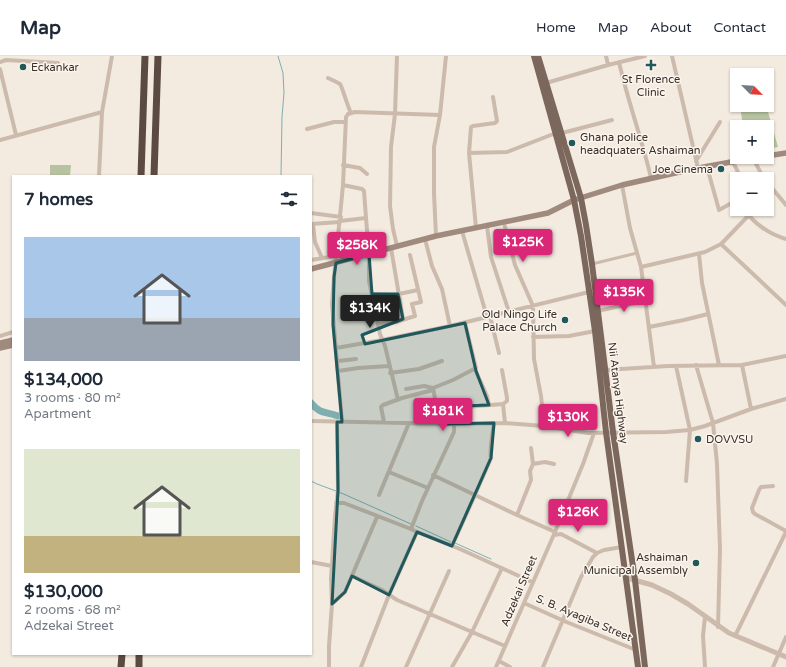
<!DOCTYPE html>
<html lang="en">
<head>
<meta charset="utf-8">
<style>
	:root { --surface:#fff; --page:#f6f6f7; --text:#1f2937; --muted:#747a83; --line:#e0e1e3; --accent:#db2777 }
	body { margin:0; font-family:"Varela Round",sans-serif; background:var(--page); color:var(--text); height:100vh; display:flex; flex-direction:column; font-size:15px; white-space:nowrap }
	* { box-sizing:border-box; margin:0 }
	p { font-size:13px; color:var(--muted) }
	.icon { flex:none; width:22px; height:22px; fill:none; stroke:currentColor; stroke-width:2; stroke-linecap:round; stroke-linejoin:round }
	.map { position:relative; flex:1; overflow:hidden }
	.panel { position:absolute; left:12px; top:119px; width:300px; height:480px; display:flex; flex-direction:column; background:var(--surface); border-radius:0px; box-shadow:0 1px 3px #0004 }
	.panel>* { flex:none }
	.needle { width:26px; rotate:114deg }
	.buttons { position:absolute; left:730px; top:12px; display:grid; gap:8px }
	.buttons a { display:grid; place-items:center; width:44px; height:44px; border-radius:0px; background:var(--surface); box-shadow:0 1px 3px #0004; font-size:20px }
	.price { position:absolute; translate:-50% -34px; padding:0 9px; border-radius:4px; background:var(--accent); color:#fff; font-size:13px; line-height:26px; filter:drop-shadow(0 1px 2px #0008) }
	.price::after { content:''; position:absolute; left:50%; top:24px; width:12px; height:9px; margin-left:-6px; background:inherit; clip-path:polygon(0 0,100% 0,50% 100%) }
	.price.active { background:#222; color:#fff }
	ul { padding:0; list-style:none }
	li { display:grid; align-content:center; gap:8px; height:212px; padding:0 12px }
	li span { display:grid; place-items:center; height:124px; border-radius:0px; color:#555 }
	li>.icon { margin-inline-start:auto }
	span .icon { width:72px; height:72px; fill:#fffc; stroke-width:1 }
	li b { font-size:17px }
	h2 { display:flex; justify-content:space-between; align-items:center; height:48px; padding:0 12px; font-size:17px }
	header { display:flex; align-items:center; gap:24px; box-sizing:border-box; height:56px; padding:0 20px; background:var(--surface); border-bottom:1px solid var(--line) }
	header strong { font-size:19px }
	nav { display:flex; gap:22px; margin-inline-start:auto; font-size:14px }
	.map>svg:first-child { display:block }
	.park { fill:#b7c3a0 }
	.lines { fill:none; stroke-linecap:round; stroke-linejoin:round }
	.stream { stroke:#7faeb1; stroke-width:1 }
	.river { stroke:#7faeb1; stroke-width:7 }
	.pedestrian { stroke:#ccbbac; stroke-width:3 }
	.minor { stroke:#ccbbac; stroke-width:4 }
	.tertiary { stroke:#ccbbac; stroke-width:5 }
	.secondary { stroke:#a08a7d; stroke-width:5.5 }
	.primary { stroke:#7c675c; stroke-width:6 }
	.motorway { stroke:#5b4a42; stroke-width:7 }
	.marked { fill:#20585c; fill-opacity:0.2; stroke:#20585c; stroke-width:3; stroke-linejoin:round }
	.poi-dot { fill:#20585c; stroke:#fbf5ed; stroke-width:1.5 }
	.labels { text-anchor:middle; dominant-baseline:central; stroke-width:3; stroke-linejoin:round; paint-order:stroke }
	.poi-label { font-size:11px; fill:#3a302b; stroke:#fbf5ed; text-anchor:start }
	.street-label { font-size:11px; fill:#3a302b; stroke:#fbf5ed }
</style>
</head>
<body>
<header>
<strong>Map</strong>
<nav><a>Home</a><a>Map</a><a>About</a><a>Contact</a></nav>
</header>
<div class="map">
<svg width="786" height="611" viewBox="0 0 786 611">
	<rect width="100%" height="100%" fill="#f3ebe0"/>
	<path class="park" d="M740,49h26l12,42 -11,2v-22h-24z
		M50,109h21l-1,11h-20z"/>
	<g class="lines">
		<path class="stream" d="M278,0l5,17 1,20 -2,24 -1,59
			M311,425l6,3 19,7
			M339,436l72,32
			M416,470l35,16
			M455,487l36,16"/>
		<path class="river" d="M311,347c10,12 14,8 27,13"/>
		<path class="pedestrian" d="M592,208l45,-11"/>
		<path class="minor" d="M606,0l2,9
			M672,0l26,112
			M0,6l6,-2 52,3
			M619,6c9,40 23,77 32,116
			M0,13l16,66
			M328,22c4,2 9,4 12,6 2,2 8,24 11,29
			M546,27l62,-18 37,-9
			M307,73l27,-7h11
			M562,77l50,-13
			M0,84l102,-28
			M469,97l38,-1 49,-19
			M753,102l11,21
			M696,105l24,-39
			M733,106l5,10 1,7
			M343,109l17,3 7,6
			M707,111l12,43 18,-10
			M99,120l3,-64 10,-56
			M767,126l19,23
			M343,129l19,4 2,2 2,27
			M622,129l8,43 11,39 13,100
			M745,153c7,14 26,26 41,30
			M311,157l30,4
			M340,165l26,-3 3,36v27l11,53 5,12 13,54
			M504,167l11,42 18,41 1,53 7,37 3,30
			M311,168l29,-2
			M313,168l2,18 7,16
			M487,170l4,31 18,55
			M476,172l-7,-75 2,-26 2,-1 22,-3 2,-2 -4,-24
			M462,175l25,86
			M436,180l-2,-43v-46l6,-32 6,-59
			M425,183l7,27 10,23 8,37
			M721,188l65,61
			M397,190l-4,-17 -3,-23 1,-59 4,-33 2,-58
			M391,192l12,71
			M699,198l3,29 17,82
			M311,204l25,-4
			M641,211l64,-15 16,-8 4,-4 23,-24
			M372,238l22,1 24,-5
			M598,255l22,-5 25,-5
			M490,260l9,37
			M378,268l18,-2 19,-6 -3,-12 9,-2 -11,-47
			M649,271l35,-7 24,-6
			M0,280l13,-4
			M533,281l36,-1 26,-5
			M336,292l46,-8 68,-14 139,-34
			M338,305l18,-2
			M696,309l17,58 4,41 3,85 -2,78
			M742,309l44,-9
			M676,310l14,64 -4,51
			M475,313l12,27 2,9
			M605,314l63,-4 74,-1 9,44
			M338,315l20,-3 31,-2
			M390,317l29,-4 23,-8
			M433,332l7,36
			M406,333l18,-3 9,2 20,-8 23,-12 -11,-45
			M503,348l2,19
			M437,352l28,-1 38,-3 4,-3v-3l-5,-28
			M311,365l143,3 51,-1 39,3 44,7 78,-1 24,-2 15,-4 46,-17 35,-10
			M342,366l-10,-118 2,-27 9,-92 3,-68 2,-3 7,-2 85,3
			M384,366l-3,-15 2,-2 19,-7 31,-8
			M531,392l2,16 -3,7 1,9 -14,35 38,17
			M533,408l12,-2 9,2
			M389,416l39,16
			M433,419l84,40
			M773,430l-12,1 -2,3 -7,18 1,4 2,2 31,17
			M379,439l30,-72
			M336,447h8l67,26
			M417,476l-6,-3 11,-28 32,-69v-8
			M554,479l7,-1 36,19
			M452,490l23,-51 16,-37c-2,-6 2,-27 3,-35
			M311,506l21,4
			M352,520l30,14 15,10 108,46
			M524,547l40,18 72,29
			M332,548l-1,-25 4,-63 3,-26 -1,-68
			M705,561l-2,19 2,31
			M735,580l51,-104
			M499,605l11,6
			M329,611v-21l3,-42 13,-12 32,-75
			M361,611l28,-72 28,-63 43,17 72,33
			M406,611l43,-96
			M452,611l20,-35 30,-64
			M496,611l59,-135 28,-68 11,-31
			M543,611l38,-90 12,-20 4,-4 7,-3 18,-3
			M773,611l13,-30"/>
		<path class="tertiary" d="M627,522l25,7 19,9 17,10 41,29 57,24"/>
		<path class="secondary" d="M767,100l19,-3
			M311,213l125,-33 112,-23 26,-13 48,-15 71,-16 65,-12
			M0,287l13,-3
			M0,292l13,-3"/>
		<path class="primary" d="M534,0l40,144 7,36 14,95 11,101 32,235
			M538,0l43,142 5,27 6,39 21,168 22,148 10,87"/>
		<path class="motorway" d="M141,120l4,-120
			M154,120l4,-120
			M121,611l1,-13
			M139,611v-13"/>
	</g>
	<path class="marked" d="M369,198l3,40h26l5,25 -41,16 3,9 100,-21 11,48 13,34 -52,2 3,17 54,-1 -3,35 -39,88 -35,-14 -28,63 -37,-19 -7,16 -13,12 6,-114 -1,-68h5l-9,-97 1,-48 2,-14z"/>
	<g class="poi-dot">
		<path d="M649 3h4v4h4v4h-4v4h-4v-4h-4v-4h4z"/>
		<circle cx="23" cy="11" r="4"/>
		<circle cx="572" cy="87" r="4"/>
		<circle cx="721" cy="113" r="4"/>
		<circle cx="565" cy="264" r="4"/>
		<circle cx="698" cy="383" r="4"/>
		<circle cx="696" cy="507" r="4"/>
	</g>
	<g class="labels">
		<g class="poi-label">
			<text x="31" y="11">Eckankar</text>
			<text x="651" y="23" text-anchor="middle">St Florence<tspan x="651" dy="13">Clinic</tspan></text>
			<text x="580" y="81">Ghana police<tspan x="580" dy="13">headquaters Ashaiman</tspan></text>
			<text x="713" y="113" text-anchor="end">Joe Cinema</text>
			<text x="557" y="258" text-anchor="end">Old Ningo Life<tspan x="557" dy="13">Palace Church</tspan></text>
			<text x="706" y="383">DOVVSU</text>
			<text x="688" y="501" text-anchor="end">Ashaiman<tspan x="688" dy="13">Municipal Assembly</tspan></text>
		</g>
		<g class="street-label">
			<text transform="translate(618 337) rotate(83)">Nii Atanya Highway</text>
			<text transform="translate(519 535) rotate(-67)">Adzekai Street</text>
			<text transform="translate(584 562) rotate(23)">S. B. Ayagiba Street</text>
		</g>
	</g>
</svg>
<div class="buttons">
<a><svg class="needle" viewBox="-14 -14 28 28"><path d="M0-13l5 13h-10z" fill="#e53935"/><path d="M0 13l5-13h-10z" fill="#747a83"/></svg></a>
<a>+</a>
<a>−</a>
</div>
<b class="price" style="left:523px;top:207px">$125K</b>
<b class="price" style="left:357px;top:210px">$258K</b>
<b class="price" style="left:624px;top:257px">$135K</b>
<b class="price active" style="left:370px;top:273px">$134K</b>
<b class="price" style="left:443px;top:376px">$181K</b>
<b class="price" style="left:568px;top:382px">$130K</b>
<b class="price" style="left:578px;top:477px">$126K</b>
<section class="panel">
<h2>7 homes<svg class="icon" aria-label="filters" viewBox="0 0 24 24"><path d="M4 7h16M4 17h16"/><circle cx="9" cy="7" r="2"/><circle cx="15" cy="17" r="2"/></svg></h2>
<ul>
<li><span style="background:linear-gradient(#a9c7e8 65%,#9aa5b1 0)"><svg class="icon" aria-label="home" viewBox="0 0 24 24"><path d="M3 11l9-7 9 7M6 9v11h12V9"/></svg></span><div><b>$134,000</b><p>3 rooms · 80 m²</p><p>Apartment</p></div></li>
<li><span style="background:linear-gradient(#dfe7d0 70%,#c2b280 0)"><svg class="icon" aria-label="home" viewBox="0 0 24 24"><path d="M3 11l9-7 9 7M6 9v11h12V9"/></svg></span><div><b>$130,000</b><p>2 rooms · 68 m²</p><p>Adzekai Street</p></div></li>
</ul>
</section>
</div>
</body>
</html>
